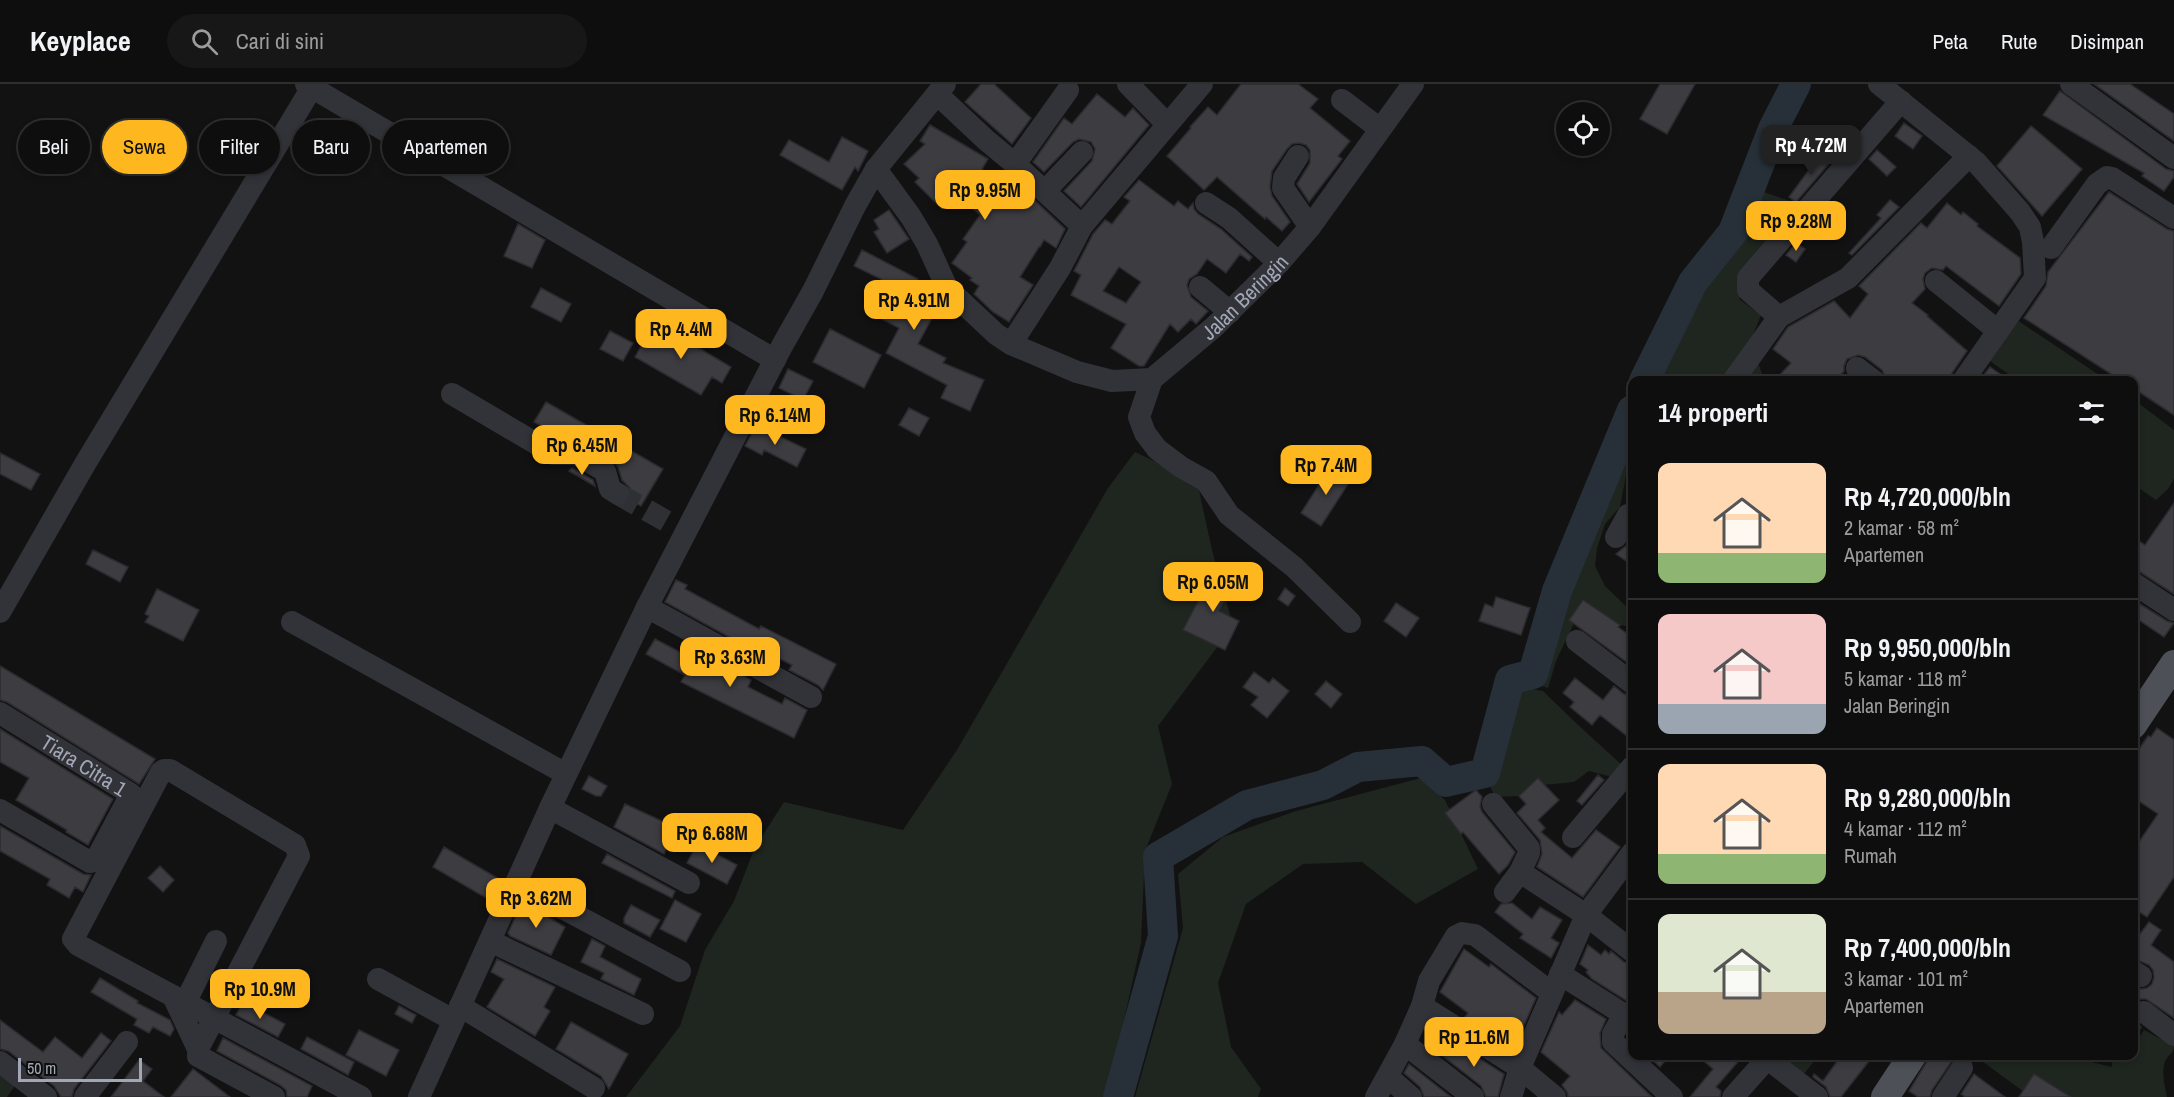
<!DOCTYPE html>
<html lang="id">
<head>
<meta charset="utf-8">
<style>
	:root { --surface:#0e0e0e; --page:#171717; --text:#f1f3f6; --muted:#9b9c9e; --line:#2e2e2e; --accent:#feb71f }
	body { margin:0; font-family:"Archivo Narrow",sans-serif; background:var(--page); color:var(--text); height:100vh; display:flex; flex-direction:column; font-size:22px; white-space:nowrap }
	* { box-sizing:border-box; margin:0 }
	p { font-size:20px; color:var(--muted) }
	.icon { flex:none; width:33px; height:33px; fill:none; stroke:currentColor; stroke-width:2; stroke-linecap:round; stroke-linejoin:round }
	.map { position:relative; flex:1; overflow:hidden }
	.drawer { position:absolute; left:1628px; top:292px; width:510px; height:684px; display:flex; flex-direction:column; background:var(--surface); border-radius:12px; box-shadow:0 3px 9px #0003,0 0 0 2px var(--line) }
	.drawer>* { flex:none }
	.hud { position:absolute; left:18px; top:36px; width:570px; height:54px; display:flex; gap:12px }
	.controls { position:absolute; left:1556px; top:18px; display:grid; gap:12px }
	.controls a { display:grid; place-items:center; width:54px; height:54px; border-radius:50%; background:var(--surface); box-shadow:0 3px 9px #0003,0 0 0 2px var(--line); font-size:30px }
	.scale { position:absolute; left:18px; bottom:15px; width:124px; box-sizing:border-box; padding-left:6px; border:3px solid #a2a7b5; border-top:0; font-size:16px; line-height:21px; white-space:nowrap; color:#a2a7b5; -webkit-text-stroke:4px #0d0d0e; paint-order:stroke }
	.price { position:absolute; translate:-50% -51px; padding:0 14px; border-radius:12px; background:var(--accent); color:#111; font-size:20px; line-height:39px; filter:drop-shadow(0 2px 3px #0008) }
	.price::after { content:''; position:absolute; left:50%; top:36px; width:18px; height:14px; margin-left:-9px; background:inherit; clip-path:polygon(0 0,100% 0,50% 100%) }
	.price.current { background:#222; color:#fff }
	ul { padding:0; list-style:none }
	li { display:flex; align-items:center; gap:18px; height:150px; padding:0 30px }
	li+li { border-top:2px solid var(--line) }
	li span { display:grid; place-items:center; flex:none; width:168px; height:120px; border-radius:12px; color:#555 }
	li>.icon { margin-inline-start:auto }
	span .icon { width:72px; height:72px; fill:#fffc; stroke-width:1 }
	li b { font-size:26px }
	h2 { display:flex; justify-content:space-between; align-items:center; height:72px; padding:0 30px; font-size:26px }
	.pill { padding:0 21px; border-radius:27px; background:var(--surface); box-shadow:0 3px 9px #0003,0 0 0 2px var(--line); font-size:21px; line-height:54px }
	.pill.current { background:var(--accent); color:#111 }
	header { display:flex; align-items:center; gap:36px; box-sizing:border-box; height:84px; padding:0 30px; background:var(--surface); border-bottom:2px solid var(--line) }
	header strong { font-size:28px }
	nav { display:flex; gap:33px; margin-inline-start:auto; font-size:21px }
	.search { width:420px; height:54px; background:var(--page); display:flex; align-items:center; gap:15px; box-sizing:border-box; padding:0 21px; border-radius:33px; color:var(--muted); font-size:22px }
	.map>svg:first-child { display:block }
	.green { fill:#1e261f }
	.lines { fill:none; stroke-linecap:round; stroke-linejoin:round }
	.river { stroke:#273038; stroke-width:30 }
	.building { fill:#3c3c41; stroke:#2c2b30; stroke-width:1.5; fill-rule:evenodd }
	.minor-tunnel { stroke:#2f3033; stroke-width:22; stroke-dasharray:22 11; stroke-linecap:butt }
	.minor { stroke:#323339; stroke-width:22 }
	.major { stroke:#4e5058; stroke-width:28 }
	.labels { text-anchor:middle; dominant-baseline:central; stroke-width:4.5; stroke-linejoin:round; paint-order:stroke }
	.street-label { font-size:21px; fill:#a2a7b5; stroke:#0d0d0e }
</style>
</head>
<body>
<header>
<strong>Keyplace</strong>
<div class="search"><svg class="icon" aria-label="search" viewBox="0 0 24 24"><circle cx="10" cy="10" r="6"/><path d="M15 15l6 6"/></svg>Cari di sini</div>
<nav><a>Peta</a><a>Rute</a><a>Disimpan</a></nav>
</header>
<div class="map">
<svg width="2174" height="1013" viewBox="0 0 2174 1013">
	<rect width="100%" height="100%" fill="#121213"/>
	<path class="green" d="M1755,105l35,12 -8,22 -28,41 -15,35 22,16 -13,33 -25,33h-71l43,-90 41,-48 12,-23z
		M2014,234l94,63h-90l-35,-25z
		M1758,279l7,18h-19z
		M2133,315l41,31v49l-6,10 -12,11 -23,-16z
		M1135,368l62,29 15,69 21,76 -75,100 14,58 -27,67 -4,92 -34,154h-481l54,-71 25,-76 29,-49 21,-54 29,-45 119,28 54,-80 151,-262z
		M1620,373l8,8 -8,42 -15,17 -8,24 -2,18 10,20 27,26v18l-3,-3 -51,-12 -22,46 -8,27 -13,-4 27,-86z
		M1518,602l25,5 34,33 45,41 -10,12 -23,-6 -15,11 -31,3 -23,11 -25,1 -5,-11 10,-30 5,-29z
		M1421,694l24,22 33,69 -62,35 -54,-42 -59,2 -57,40 -28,79 13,64 30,42 -3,8h-123l48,-169 -5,-54 45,-37 73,-26z
		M2144,946l30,16c0,8 -7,9 -9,16 -4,10 0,25 2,35h-136l-56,-41h105l7,5 25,6v-11l13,2 2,-2h6v-9z
		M1775,972h43l-14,18z
		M0,982l19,14 -12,17h-7z"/>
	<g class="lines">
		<path class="river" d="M1644,297l49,-99 40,-50 40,-103 23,-45
			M1118,1013l45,-161 -5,-79 89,-52 76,-20 35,-18 64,-6 24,21 39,-9 25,-93 23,-6 24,-83 75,-181"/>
	</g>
	<path class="building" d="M981,0h13l37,34 -19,26 -47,-42z
		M1241,0h57l20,15 -8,9 40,33 -12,15 4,3 -33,43 -12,-18 13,-21v-13l-4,-5 -7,-2 -7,1 -5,5 -15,22 -2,16 2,9 18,26 -8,9 -16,-14 -1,2 -48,-42 -13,13 -37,-34 24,-28 -1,-1 18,-20 9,8z
		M1660,0h35l-28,50 -27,-15z
		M2094,0h36l44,30v27z
		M2060,7l106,78 8,2v6l-10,14 -22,-15 2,-3 -101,-58z
		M1097,10l28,23 8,-9 16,17 -68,82 -17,-16 28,-30 3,-12 -4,-7 -12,-3 -6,3 -29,30 -11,-10 31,-44 8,6z
		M1904,39l18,13 -9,13 -18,-13z
		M930,41l58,34 -6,10 40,38 8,-11 35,33 -9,19 -12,-8 -4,7h-1l-19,30 13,8 -24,37 -16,-10 -19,-18 5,-8 -9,-6 2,-2 -20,-15 15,-21 -4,-3 17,-24 -23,-21 -15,15 -27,-27 4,-4 -15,-14 21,-20 -5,-3z
		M2031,42l51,43 -40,47 -45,-50z
		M842,53l26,14 -10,20 -3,-4 -13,23 -62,-35 9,-15 40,22z
		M1877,66l19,17 -9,9 -18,-17z
		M1822,68l10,8 -36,42 -7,-5z
		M1139,96l35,26 4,-5 10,8 5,-6 1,6 4,5 23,15 31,28 -3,4 -9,-7 -14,19 -19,-14 -10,15 -8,5 -2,6 4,12 17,14 -12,13 -5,-5 -13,13 -8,-8 -26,42h-5l-28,-18 15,-24 -55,-29 10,-20 -7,-4 19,-37 12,-14 7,4 18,-23 -6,-4zM1119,183l22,15 -15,21 -23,-12z
		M2109,108l58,37 7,2v184l-41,-27v-7h-11l-98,-63 22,-32 2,-14z
		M1890,116l9,7 -47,48 -3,-2 32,-35 -4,-3z
		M1947,119l14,12 2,-3 15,12 -1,2 43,32 1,16 -22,32 -53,-40 -3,4 -11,-2 -7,5 -2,6 2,10 -13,14 16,12 -1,1 40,35 -15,22 -2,8h-63l-5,-11 -17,-13 -7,-2 -11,4 -3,7v5l-8,10h-62l17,-18 -18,-14 15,-22 46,-26 16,17 18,-24 -9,-8 62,-63 6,5z
		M889,126l20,29 -22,14 -13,-21 5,-3 -5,-9z
		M518,140l27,16 -13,28 -28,-12z
		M1796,159l9,6 -9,13 -10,-7z
		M862,166l56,29 -11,23 26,14 -15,28 28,14 -3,5 41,17 -14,31 -29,-13 6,-13 -61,-32 13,-25 -34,-18 16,-31 -27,-13z
		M541,204l30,16 -10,18 -30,-15z
		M655,238l76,45 -9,16 -10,-6 -11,18 -66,-38z
		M830,245l51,26 -17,33 -51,-26z
		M610,247l23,12 -10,18 -23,-12z
		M1990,283l20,14h-31z
		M788,285l25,12 -10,19 -24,-12z
		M546,318l117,67 -22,37 -11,-6v-12l-8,-8 -4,-13 -6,-8 -30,-17 -24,-1 -12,-7 3,-4 -15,-8z
		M909,324l20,10 -10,18 -20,-11z
		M756,341l50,24 -9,18 -33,-17 -2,5 -17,-9z
		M0,369l40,21 -9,16 -31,-16z
		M1331,382l21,12 -31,48 -20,-13z
		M572,384l21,12 2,6 -26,-15z
		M2174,419v91l-34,-22 -7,-2v-33l12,8z
		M1632,452v29l-16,-11 12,-10z
		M93,466l35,17 -8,15 -34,-18z
		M1214,486l20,10 -15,31 20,10 -14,29 -42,-20z
		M676,496l11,5 -2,4 74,40 2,-3 75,38 -13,26 -5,-5 -29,-15 3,-5 -41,-21 -2,4 -84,-46z
		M1285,504l10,8 -7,10 -10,-7z
		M157,505l42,21 -16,31 -38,-19 4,-6 -4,-2z
		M1496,513l34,11 -9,27 -42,-14 6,-17 8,3z
		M1583,516l37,25 -2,2 14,10v29l-63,-46z
		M1396,519l23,15 -13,19 -22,-16z
		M2140,520l27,17 7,2 -10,14 -31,-21z
		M655,555l38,20 5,-9 53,30 -3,7 34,17 3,-6 22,12 -13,28 -113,-56 4,-7 -39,-21z
		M0,582l155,93 -16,25 -132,-82 -7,-2z
		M1254,588l15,11 4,-5 16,13 -22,27 -16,-13 7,-8 -15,-10z
		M1575,594l28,22 11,-14 10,8 8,2v44l-32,-25 -8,10 -22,-18 4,-5 -11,-9z
		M1326,597l16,13 -11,14 -16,-14z
		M2157,644l17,12v137l-27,40 -14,-9v-70l6,4 19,-28 -25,-17v-39l15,-22 3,1z
		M0,645l113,70 -25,46 -22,-13 1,-2 -51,-30 13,-22 -29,-16z
		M1598,691l6,5 -22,25 -5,-4z
		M589,692l18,10 -6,10h-5l-14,-7z
		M1538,694l21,22 -21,20 7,8 -4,4 31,26 24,-28 24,17 -37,50 -46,-30 5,-13 -2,-14 -23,-27 9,-9 -7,-8z
		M1476,706l6,7 -2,9 2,6 33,40 -7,13 -9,9 -36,-42 -2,2 -16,-21z
		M625,720l52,24 -13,26 -50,-27z
		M0,742l83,48 8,1 -8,17 -8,-5 -6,11 -22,-13 3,-6 -50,-28z
		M697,760l40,21 -10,19 -40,-21z
		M444,763l55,32 -11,20 -55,-32z
		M607,770l68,37 -3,7 -70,-35z
		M160,782l14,14 -11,12 -15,-14z
		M675,816l26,14 -15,28 -26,-13z
		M522,818l43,25 -14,28 -41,-19 -2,-3z
		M1512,819l20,16 8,-12 22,13 -11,18 8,5 -8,15 -31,-20 3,-4 -28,-22 6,-8z
		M631,821l29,15 -10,17 -26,-14v-5z
		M2149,838l12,8 -10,15 23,17v56l-28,-19h-7l-6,5v-17l7,2 7,-1 5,-4 2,-7 -1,-7 -4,-5 -16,-7v-15z
		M592,855l13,7 -5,11 41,22 -7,16 -33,-16 3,-6 -23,-11z
		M1588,861l13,10 4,-5 4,4 2,-3 13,11 8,2v42l-5,-5 -35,-22 -6,-7 2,-2 -8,-6z
		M1464,865l25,18 2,-3 45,34 -22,50 -49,-31 3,-4 -28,-21z
		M497,875l58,28 -11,20 6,4 -15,25 -48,-29 17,-28 -13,-7z
		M100,894l38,23 -1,2 33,17 4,9 -4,7 -17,-9 -4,6 -15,-8 3,-6 -46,-27z
		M1575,916l31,19 -6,14 1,15 51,49h-84l-1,-5 -5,-7 8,-9 -29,-24 18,-40 3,3z
		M243,918l42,22 -7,13 -42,-22z
		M399,922l17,9 -4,8 -17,-9z
		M2133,935l8,8 -8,14z
		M0,936l43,32 12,-15 27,21 19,-25 10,8 -37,48 -2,8h-11l-7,-11 -46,-35 -8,-2z
		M571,938l57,32 -19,35 -8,-13 -45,-27z
		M359,946l40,20 -13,26 -40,-21z
		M307,953l47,25 -6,13 -47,-26z
		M223,954l89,48 -5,11h-20l-1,-7 -6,-5 -63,-34z
		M1449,955l55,35 -6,23h-12l-5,-11 -42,-33z
		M1648,972h21l-9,11z
		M1698,972h45l-27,31 5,4 -1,6h-30l23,-28z
		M1841,972h32l-32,41h-11l-4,-10 -13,-10 1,-3 9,7z
		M1930,972h21l3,2 -22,32 -2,7h-12l-9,-6z
		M139,976l13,9 -9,12 21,16h-53z
		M1409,980l42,33h-27l-4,-10 -16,-14z
		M193,985l16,12 21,16h-59z
		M1974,990l31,23h-40l-4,-3z
		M2034,990l37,23h-52z"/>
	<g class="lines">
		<path class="minor-tunnel" d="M618,410l55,31"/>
		<g class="minor">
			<path d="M306,0l469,276"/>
			<path d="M1128,0l39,40"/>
			<path d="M1879,0l97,78 44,50 10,15 3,15 2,36 -72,103"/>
			<path d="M2071,0l103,74"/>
			<path d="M937,10l49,46 29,24 53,-74"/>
			<path d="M1342,16l38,29"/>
			<path d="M1298,72l-14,22 -1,10 27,39"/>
			<path d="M1015,80l67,62"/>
			<path id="s1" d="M876,85l35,48 16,27 20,44 49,46 15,10 66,28 35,9 40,-2 62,-52 65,-64 31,-36 103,-143"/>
			<path d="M1045,107l37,-39"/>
			<path d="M1206,119l23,15 50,45"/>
			<path d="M2051,164l46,-64 10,-7 5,1 62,40"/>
			<path d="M1936,197l62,50"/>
			<path d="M1200,203l30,25"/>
			<path d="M1779,233l-31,-27v-12l153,-177"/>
			<path d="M1011,260l49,-76 22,-42 120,-142"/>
			<path d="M1857,284l17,13"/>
			<path d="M1152,295l-13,38 6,16 12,16 24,18 25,14 23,34 65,52 56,55"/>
			<path d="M1733,297l46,-64 69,-39 121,-122"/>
			<path d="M452,310l102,60h22l29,17 5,18 8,5"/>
			<path d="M1616,453l12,-22 4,-1"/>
			<path d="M2133,499l41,27"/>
			<path d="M647,523l164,90"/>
			<path d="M0,528l85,-148 229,-380"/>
			<path d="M292,538l274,152"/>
			<path d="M1577,557l55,42"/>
			<path id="s2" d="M0,629l131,81 -35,66 -6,2 -90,-52"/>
			<path d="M1493,720l36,44v5l-9,19"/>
			<path d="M550,724l139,75"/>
			<path d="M1573,753l59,-70"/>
			<path d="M516,799l164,88"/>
			<path d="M1505,808l15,-20 66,43 46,36"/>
			<path d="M490,857l153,73"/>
			<path d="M2133,887l8,5"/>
			<path d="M1560,890l60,38 2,6 -9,16v8l59,55"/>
			<path d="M378,895l75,41"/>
			<path d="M173,912l25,53"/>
			<path d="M185,919l31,-62"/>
			<path d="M460,922l134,82"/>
			<path d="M1422,922l98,62 35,29"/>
			<path d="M2144,928l30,23"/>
			<path d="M1405,960l68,53"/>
			<path d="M1764,972l53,41"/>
			<path d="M0,978l46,35"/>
			<path d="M1388,993l23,20"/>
			<path d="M85,1013l42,-55"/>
			<path d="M274,1013l-76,-41 1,-9 100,-191 -4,-11 -125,-75h-6l-3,2 -88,167 5,6 283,152"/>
			<path d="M419,1013l131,-289 97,-201 135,-261 31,-55 42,-85 21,-37 69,-85"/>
			<path d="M1376,1013l29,-53 17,-38 7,-25 27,-45 6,-3 13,2 77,58"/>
			<path d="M1511,1013l9,-29 66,-153 46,-62"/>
			<path d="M1733,1013l34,-38"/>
			<path d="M1943,1013l19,-29"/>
		</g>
		<path class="major" d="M2133,641l41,-61
			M1885,1013l27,-41"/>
	</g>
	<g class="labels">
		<g class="street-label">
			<text stroke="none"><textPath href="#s1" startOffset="496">Jalan Beringin</textPath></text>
			<text stroke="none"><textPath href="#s2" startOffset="99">Tiara Citra 1</textPath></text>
		</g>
	</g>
</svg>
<div class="controls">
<a><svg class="icon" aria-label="locate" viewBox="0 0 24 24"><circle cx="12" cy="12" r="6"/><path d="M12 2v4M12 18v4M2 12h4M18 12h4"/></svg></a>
</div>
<div class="scale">50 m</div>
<b class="price current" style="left:1811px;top:92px">Rp 4.72M</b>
<b class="price" style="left:985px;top:137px">Rp 9.95M</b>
<b class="price" style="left:1796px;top:168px">Rp 9.28M</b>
<b class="price" style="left:914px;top:247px">Rp 4.91M</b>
<b class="price" style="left:681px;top:276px">Rp 4.4M</b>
<b class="price" style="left:775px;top:362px">Rp 6.14M</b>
<b class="price" style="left:582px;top:392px">Rp 6.45M</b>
<b class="price" style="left:1326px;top:412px">Rp 7.4M</b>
<b class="price" style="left:1213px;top:529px">Rp 6.05M</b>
<b class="price" style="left:730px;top:604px">Rp 3.63M</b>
<b class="price" style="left:712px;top:780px">Rp 6.68M</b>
<b class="price" style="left:536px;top:845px">Rp 3.62M</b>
<b class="price" style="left:260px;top:936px">Rp 10.9M</b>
<b class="price" style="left:1474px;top:984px">Rp 11.6M</b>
<div class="hud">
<a class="pill">Beli</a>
<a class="pill current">Sewa</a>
<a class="pill">Filter</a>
<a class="pill">Baru</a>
<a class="pill">Apartemen</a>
</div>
<section class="drawer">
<h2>14 properti<svg class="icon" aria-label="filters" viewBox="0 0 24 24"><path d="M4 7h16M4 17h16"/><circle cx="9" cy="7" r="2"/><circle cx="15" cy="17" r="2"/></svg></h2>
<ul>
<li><span style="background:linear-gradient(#ffd9b3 75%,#8fb573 0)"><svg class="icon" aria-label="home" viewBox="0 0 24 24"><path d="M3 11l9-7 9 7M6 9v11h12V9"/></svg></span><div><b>Rp 4,720,000/bln</b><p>2 kamar · 58 m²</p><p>Apartemen</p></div></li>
<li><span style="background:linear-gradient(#f6c9c9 75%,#9aa5b1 0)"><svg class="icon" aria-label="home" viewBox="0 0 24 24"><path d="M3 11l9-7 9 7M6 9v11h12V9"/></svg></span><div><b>Rp 9,950,000/bln</b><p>5 kamar · 118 m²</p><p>Jalan Beringin</p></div></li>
<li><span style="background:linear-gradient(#ffd9b3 75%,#8fb573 0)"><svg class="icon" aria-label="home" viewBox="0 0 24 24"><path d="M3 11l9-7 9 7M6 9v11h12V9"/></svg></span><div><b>Rp 9,280,000/bln</b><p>4 kamar · 112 m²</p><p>Rumah</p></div></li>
<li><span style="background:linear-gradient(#dfe7d0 65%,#b9a48a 0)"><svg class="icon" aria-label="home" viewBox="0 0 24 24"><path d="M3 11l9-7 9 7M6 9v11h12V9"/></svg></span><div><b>Rp 7,400,000/bln</b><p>3 kamar · 101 m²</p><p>Apartemen</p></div></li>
</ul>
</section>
</div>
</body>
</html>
